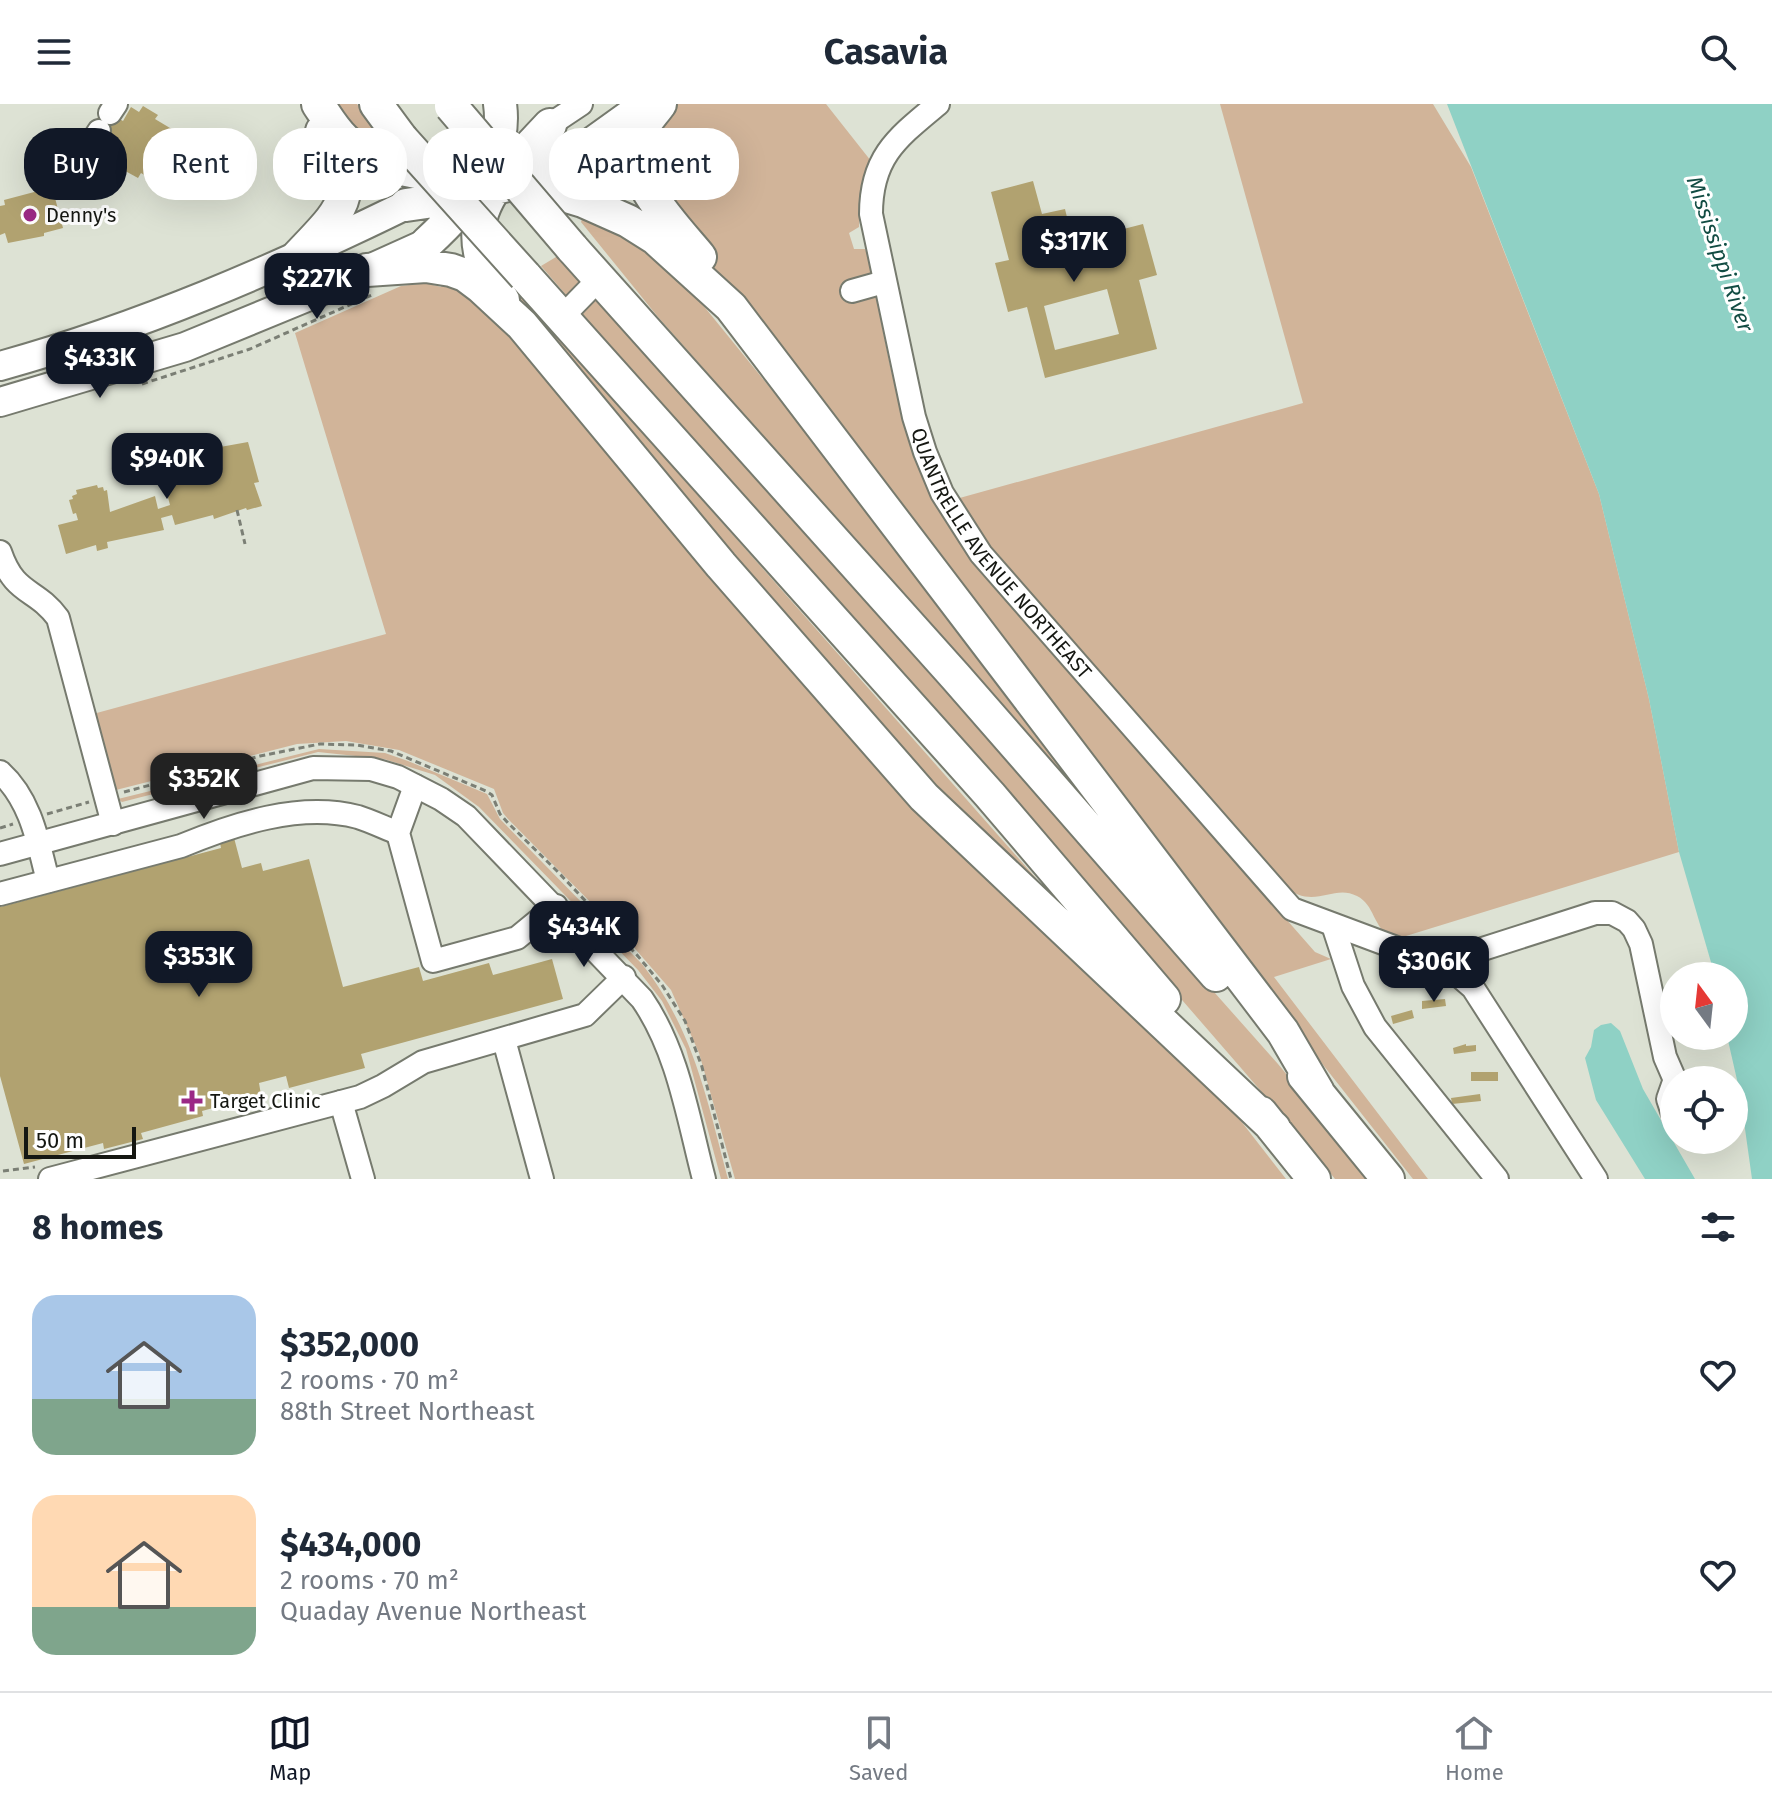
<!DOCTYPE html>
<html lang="en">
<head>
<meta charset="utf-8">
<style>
	:root { --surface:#fff; --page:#f2f2f3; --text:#1f2937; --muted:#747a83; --line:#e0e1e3; --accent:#111827 }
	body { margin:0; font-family:"Fira Sans",sans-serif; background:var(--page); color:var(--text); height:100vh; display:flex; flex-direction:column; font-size:30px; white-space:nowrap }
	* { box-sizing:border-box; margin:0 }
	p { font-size:26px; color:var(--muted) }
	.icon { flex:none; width:44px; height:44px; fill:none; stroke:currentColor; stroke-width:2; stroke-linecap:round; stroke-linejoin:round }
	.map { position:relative; height:1075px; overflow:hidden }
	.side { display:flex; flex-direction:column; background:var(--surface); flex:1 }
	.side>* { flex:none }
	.banner { position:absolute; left:24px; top:24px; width:800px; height:72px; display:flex; gap:16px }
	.needle { width:52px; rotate:345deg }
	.buttons { position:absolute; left:1660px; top:858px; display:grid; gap:16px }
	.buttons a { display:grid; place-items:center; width:88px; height:88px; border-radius:50%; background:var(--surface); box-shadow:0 8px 32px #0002; font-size:40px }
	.scale { position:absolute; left:24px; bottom:20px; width:112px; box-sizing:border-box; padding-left:8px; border:4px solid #151712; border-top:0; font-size:22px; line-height:28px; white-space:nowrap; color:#151712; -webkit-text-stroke:6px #fff; paint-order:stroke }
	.price { position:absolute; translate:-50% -68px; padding:0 18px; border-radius:16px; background:var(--accent); color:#fff; font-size:26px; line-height:52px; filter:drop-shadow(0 2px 4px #0008) }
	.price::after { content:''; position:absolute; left:50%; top:48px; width:24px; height:18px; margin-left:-12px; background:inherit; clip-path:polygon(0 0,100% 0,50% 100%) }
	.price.current { background:#222; color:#fff }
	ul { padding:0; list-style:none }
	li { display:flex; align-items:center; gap:24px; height:200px; padding:0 32px }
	li span { display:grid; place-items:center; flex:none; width:224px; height:160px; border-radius:24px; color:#555 }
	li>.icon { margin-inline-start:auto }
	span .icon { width:96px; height:96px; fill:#fffc; stroke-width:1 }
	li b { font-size:34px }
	h2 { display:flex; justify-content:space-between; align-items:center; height:96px; padding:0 32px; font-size:34px }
	.chip { padding:0 28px; border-radius:32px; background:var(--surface); box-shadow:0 8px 32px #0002; font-size:28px; line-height:72px }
	.chip.current { background:var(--accent); color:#fff }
	header { display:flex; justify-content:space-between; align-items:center; height:104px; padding:0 32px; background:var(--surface); font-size:36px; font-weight:700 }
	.dock { display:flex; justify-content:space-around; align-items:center; height:112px; border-top:2px solid var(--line); background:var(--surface); font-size:22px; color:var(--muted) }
	.dock a { display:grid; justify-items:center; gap:4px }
	.dock .current { color:var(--accent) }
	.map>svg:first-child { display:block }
	.green { fill:#d1b499 }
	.water { fill:#8fd1c5 }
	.building { fill:#b1a270; fill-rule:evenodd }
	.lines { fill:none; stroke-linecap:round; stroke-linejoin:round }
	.minor-casing { stroke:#767a6e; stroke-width:26 }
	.major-casing { stroke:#767a6e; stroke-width:32 }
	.highway-casing { stroke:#767a6e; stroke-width:36 }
	.path { stroke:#7b7f75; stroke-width:3; stroke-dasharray:6 4; stroke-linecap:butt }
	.minor { stroke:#fff; stroke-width:22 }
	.major { stroke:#fff; stroke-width:28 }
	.highway { stroke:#fff; stroke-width:32 }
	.highway-bridge-casing { stroke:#767a6e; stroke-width:36; stroke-linecap:butt }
	.highway-bridge { stroke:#fff; stroke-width:32 }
	.poi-dot { fill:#9b2885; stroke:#fff; stroke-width:3 }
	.labels { text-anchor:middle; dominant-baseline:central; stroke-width:6; stroke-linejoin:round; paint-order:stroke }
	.poi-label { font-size:20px; fill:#151712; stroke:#fff; text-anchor:start }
	.street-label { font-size:20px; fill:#151712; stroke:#fff }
	.water-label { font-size:22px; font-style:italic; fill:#124c43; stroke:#fff }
</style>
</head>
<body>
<header><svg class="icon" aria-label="menu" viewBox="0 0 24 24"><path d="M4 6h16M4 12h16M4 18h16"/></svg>Casavia<svg class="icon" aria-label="search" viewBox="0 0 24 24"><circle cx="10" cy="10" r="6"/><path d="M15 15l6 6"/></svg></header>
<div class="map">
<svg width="1772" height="1075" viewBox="0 0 1772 1075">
	<rect width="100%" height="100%" fill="#dde2d4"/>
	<path class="green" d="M323,0h34l42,53 -8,2z
		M675,0h151l45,57 -10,27 -2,39 -10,6 5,16h11l2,4c16,69 27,157 56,220 16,38 39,72 64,105l328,374 16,7 -57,18 154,202h-15l-193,-245 -174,-230 -146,-204 -217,-268 -39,-82z
		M1220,0h213l38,63 128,327 50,205 30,153 -286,88c-21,-14 -18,-35 -36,-44 -25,-13 -43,16 -74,-11l-304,-349 -23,-37 347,-96z
		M583,112c39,15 72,39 102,67l216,266 208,279 -451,-511 -77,-95z
		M561,150l22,27 -16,15 -26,-30z
		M499,166l567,642 -79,-62 -472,-542z
		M444,177l25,13 35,36 297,342 429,435 56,72h-551l-36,-126 -28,-63 -48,-55 -115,-116 -5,-6 -9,-24 -95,-39 -53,-9 -49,3 -185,47 -19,-77 293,-80 -91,-301 106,-47 24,-3 16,4z
		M595,191l683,769 95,115h-38l-23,-29 -285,-329 -448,-504 1,-11z
		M319,645l66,4 23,8 79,33 13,25 142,145c52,66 65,136 86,215h-7l-35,-130 -24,-48 -24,-31 -159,-163 -44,-32 -51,-16 -66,-7 -196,50 -4,-3z"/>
	<path class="water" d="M1447,0h325v1075h-20l-12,-86 -13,-57h7v-60h-19l-36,-124 -30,-153 -50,-205z
		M1611,919l9,8 23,58 52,90h-50l-49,-79 -11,-42 6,-11 3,-17 7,-5z"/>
	<path class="building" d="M143,2l15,9 -3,4 30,18 -17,34 -2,-2 -9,14 -16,-10 -3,5 -20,-11 2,-4 -16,-10 8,-14 -20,-12 11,-18 20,12 8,-14 8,5z
		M1033,77l9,33 23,-5 8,33 70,-18 14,51 -18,5 18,69 -112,29 -18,-71 -19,5 -13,-49 14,-3 -18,-68zM1107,185l12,45 -64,16 -11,-44z
		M51,79l12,45 -19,5v3l-36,7 -3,-10 -5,2v-29l5,-1 -1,-5 34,-9 -1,-4z
		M248,338l11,40 -5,1 8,23 -15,4 -1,-2 -32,11 -1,-4 -38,10 -3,-10 -11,3 3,12 -57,12 1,6 -11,3 -1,-6 -30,9 -8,-29 20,-5 -2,-7 -3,1 -4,-14 4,-1 -1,-3 5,-2 -1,-4 21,-5 1,3 5,-1 1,4 3,-1 3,22 45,-16 3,13 12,-4 -7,-26 34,-9 -3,-14 16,-4 -1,-3z
		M233,730l9,34 19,-5 2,8 46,-12 34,128 76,-20 4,14 66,-18 4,12 59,-16 11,40 -202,55 4,14 -76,20 -3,-12 -27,7 2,12 -59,16 1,5 -62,17 2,6 -39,10 -1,-6 -79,21 -24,-88v-169l221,-59 -2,-10z
		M1445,895l1,7 -24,3v-8z
		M1412,906l2,8 -21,6 -2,-8z
		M1466,940v2l10,-1v6l-22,3 -1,-6z
		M1471,968h27v9h-27z
		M1480,990l1,7 -29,3 -1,-6z"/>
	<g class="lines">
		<g class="minor-casing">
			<g id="minor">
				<path id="s1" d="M938,0c-41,34 -67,53 -67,110l43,203 11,35 17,41 39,61 311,355 158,59 23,20 123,191"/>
				<path d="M110,9l6,-9"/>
				<path d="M539,28l42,-28"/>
				<path d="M86,47l13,-20"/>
				<path d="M568,51l71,-51"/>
				<path d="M852,187l32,-9"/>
				<path d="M562,213l38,-39"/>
				<path d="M0,448c15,44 35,35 58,66l55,206"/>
				<path d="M0,668c31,28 38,70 48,109"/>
				<path d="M415,682l-17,47 35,128 84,-23 39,-32"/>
				<path d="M0,750l313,-86 58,1 27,8 43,22 25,17 176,183c36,52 46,119 62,180"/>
				<path d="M0,790l181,-48c53,-22 119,-44 177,-29 13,4 27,11 40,16"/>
				<path d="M1333,821l20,61 22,41 122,152"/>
				<path d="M1439,859l156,-50h17l15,8 7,8 7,15 24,113 10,23"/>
				<path d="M504,936l38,139"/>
				<path d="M1674,978l-6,17 6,18"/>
				<path d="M341,998l22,77"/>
				<path d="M50,1075l310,-82 23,-11 40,-24 162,-47 39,-38"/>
			</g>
		</g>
		<g class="major-casing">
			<path id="major" d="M0,262c141,-39 275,-97 406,-161
				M0,298l185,-55 129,-53 113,-51"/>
		</g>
		<g class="highway-casing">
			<path id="highway" d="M318,0c8,12 16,26 27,36 28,28 70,32 107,38
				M376,0l25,34
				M660,0c-8,11 -20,23 -24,36 -11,37 42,90 64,117
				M498,72l45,-13 36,-16
				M406,101l48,-7 54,-13 19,-1 56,17 45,20 27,17 76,69 552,725 35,60
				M427,139c39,-36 81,-82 73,-139
				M572,144l383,428 261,299
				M297,153c47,-50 66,-62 25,-126
				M367,166l59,-4 25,4 14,5 16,12 41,38 199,240 203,232 350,331
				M525,172l465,519 174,204
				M503,196c-57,-78 -5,-119 47,-175
				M1304,972l84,103
				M1261,1009l53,66"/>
		</g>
		<path class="path" d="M365,92l19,-9
			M142,280l108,-35 124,-55
			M237,406l8,34
			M124,688l136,-36 60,-12 37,1 34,6 95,40 6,4 8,19 8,9 49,48 80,84 25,30 23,36 17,46 29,112
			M47,710l42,-12
			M0,724l13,-4
			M3,1067l32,-4"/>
		<use href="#minor" class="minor"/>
		<use href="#major" class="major"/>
		<use href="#highway" class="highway"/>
		<g class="highway-bridge-casing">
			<path id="highway-bridge" d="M451,2l121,142
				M401,34l124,138"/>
		</g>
		<use href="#highway-bridge" class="highway-bridge"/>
	</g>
	<g class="poi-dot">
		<circle cx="30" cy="111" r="8"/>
		<path d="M188 985h8v8h8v8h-8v8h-8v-8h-8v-8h8z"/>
	</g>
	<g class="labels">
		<g class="poi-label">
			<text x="46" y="111">Denny's</text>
			<text x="210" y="997">Target Clinic</text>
		</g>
		<g class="street-label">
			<text stroke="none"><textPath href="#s1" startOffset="506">QUANTRELLE AVENUE NORTHEAST</textPath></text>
		</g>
		<g class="water-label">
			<text transform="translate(1720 150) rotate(71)">Mississippi River</text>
		</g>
	</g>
</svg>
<div class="buttons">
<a><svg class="needle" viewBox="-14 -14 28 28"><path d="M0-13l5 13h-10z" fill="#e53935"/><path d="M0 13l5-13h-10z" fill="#747a83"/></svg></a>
<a><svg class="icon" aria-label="locate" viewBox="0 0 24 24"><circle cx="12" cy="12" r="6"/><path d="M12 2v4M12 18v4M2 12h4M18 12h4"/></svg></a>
</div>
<div class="scale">50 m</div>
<b class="price" style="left:1074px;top:180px">$317K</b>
<b class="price" style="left:317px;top:217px">$227K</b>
<b class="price" style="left:100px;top:296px">$433K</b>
<b class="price" style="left:167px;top:397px">$940K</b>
<b class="price current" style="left:204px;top:717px">$352K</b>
<b class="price" style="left:584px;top:865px">$434K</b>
<b class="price" style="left:199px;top:895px">$353K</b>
<b class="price" style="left:1434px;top:900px">$306K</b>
<div class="banner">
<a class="chip current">Buy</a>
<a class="chip">Rent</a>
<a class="chip">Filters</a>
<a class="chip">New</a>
<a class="chip">Apartment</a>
</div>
</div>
<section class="side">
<h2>8 homes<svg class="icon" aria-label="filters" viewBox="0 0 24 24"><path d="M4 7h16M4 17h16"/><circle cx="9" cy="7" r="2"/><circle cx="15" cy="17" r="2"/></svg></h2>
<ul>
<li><span style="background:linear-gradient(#a9c7e8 65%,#7fa58c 0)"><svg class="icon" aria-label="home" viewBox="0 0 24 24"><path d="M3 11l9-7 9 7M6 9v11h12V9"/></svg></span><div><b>$352,000</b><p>2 rooms · 70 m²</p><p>88th Street Northeast</p></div><svg class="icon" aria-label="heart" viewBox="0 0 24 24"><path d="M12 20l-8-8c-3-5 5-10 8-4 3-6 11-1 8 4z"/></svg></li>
<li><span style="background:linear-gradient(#ffd9b3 70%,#7fa58c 0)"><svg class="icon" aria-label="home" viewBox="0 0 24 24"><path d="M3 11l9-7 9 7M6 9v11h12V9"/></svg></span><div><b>$434,000</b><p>2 rooms · 70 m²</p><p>Quaday Avenue Northeast</p></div><svg class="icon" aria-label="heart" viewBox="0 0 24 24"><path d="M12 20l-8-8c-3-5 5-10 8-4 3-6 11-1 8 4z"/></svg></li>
</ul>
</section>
<nav class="dock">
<a class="current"><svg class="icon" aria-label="map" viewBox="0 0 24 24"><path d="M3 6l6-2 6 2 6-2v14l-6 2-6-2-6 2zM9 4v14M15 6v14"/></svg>Map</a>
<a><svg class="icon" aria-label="saved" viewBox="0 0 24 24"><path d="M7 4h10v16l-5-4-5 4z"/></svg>Saved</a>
<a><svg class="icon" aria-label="home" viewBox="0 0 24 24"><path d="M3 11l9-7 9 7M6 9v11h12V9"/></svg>Home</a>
</nav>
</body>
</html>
